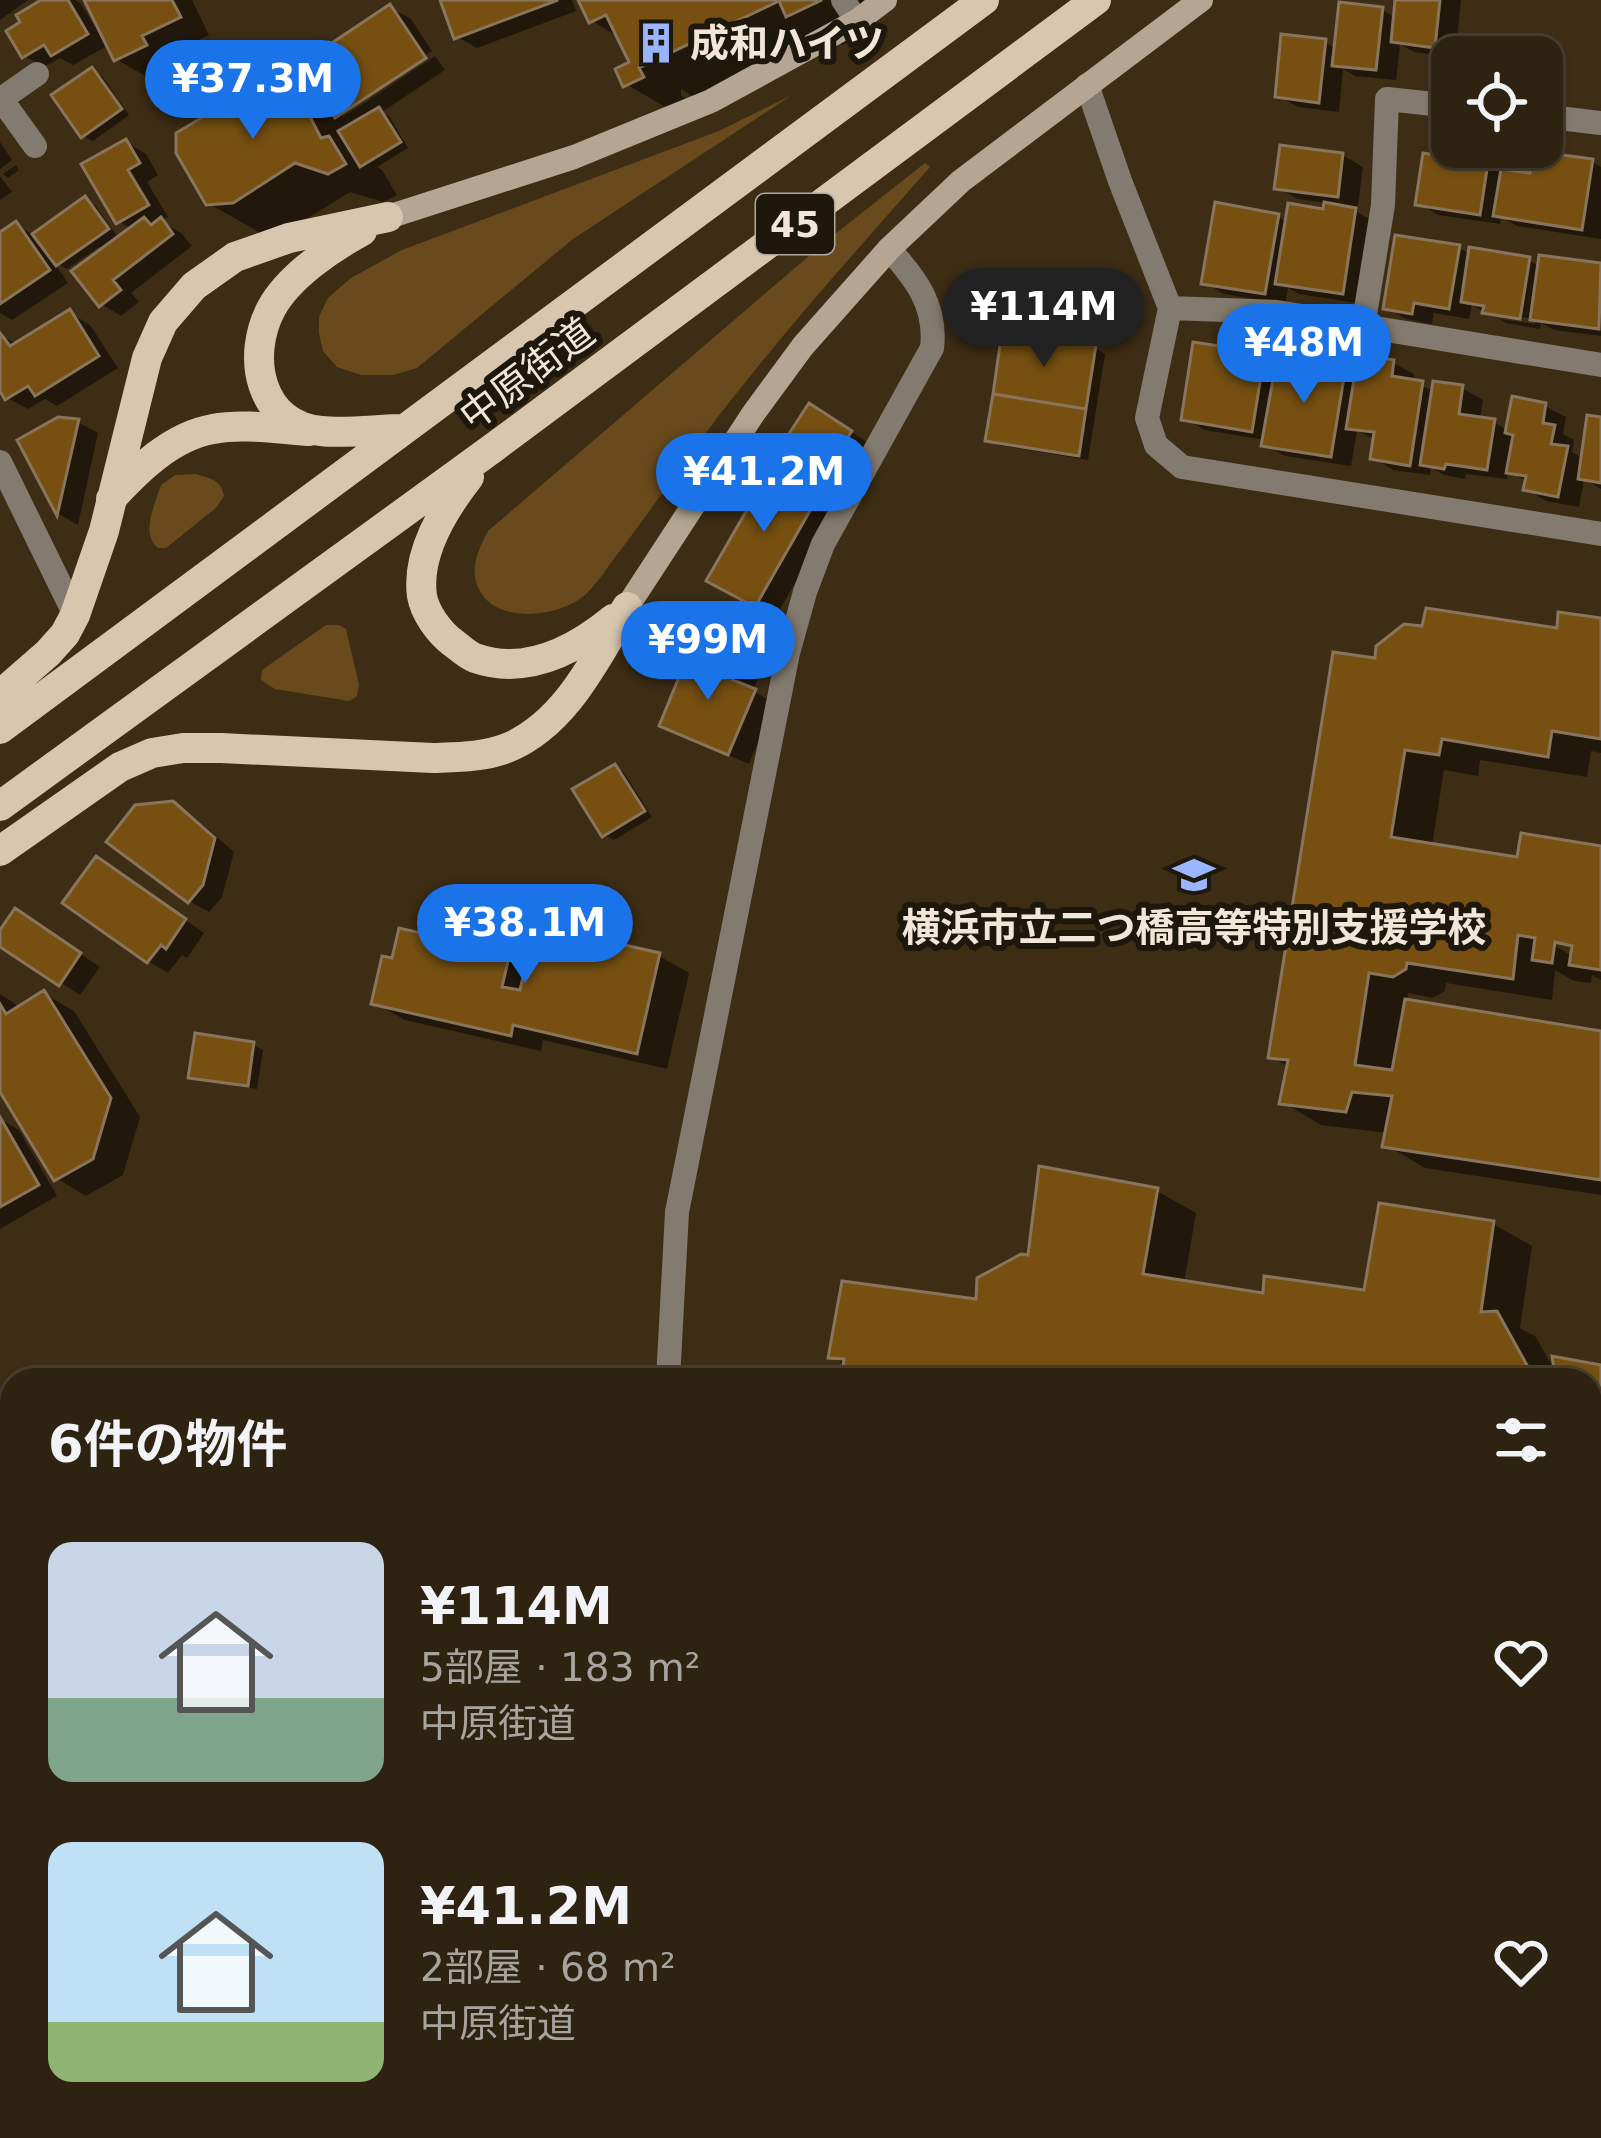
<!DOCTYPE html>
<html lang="ja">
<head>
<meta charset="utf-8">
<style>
	:root { --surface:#2e2210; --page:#3a2f1e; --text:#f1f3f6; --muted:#a7a49f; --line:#493f30; --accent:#1a73e8 }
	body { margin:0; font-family:"DejaVu Sans","Noto Sans JP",sans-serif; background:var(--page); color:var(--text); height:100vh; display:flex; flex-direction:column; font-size:45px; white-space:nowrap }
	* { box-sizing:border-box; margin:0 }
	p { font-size:39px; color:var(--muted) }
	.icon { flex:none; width:66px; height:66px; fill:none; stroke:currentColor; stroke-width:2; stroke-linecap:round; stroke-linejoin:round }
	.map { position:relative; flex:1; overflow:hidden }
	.side { position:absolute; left:0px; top:1368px; width:1602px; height:771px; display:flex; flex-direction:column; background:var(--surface); border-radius:36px 36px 0 0; box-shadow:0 3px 9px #0004,0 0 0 3px var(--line) }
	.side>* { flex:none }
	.controls { position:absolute; left:1431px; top:36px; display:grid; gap:24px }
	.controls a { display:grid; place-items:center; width:132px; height:132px; border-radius:24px; background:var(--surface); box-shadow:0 3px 9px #0004,0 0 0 3px var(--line); font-size:60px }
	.price { position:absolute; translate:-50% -102px; padding:0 27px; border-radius:42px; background:var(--accent); color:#fff; font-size:39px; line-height:78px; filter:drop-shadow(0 3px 6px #0008) }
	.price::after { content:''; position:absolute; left:50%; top:72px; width:36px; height:27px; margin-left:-18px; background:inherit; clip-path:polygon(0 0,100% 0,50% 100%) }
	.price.current { background:#222; color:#fff }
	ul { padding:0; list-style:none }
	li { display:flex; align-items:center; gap:36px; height:300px; padding:0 48px }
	li span { display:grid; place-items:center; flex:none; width:336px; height:240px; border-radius:24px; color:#555 }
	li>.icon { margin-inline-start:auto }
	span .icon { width:144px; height:144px; fill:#fffc; stroke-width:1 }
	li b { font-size:51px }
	h2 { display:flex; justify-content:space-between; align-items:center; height:144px; padding:0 48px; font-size:51px }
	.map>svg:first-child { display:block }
	.green { fill:#694a1c }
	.shadow { fill:#0007; fill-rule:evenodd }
	.building { fill:#775011; stroke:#89755b; stroke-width:3 }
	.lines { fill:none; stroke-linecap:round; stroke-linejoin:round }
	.lane { stroke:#847b70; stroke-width:24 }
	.street { stroke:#847b70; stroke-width:24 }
	.secondary { stroke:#b4a693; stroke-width:24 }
	.primary { stroke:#d8c6af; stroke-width:30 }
	.labels { text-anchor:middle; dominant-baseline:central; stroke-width:12; stroke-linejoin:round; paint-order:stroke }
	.shield { fill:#1e170c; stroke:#b2a89b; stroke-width:3 }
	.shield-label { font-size:36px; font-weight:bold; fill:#f1e6d8 }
	.poi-label { font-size:39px; font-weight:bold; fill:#f1e6d8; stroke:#1e170c; text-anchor:start }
	.street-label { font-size:39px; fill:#f1e6d8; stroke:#1e170c }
</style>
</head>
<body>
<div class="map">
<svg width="1601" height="2138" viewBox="0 0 1601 2138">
	<rect width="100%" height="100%" fill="#3e2d15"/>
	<path class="green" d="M792,95l-219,144 -156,129 -24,7h-32l-24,-8 -14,-16 -4,-18v-16l9,-19 23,-20 51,-28 317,-119z
		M925,163l5,4c-73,83 -146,164 -213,251 -33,44 -64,89 -97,133 -11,13 -21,31 -34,43 -25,23 -88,31 -106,-3 -12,-21 -2,-40 8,-60l342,-293z
		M196,474c14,4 25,6 28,22l-7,11 -51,41h-8c-18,-15 -3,-43 3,-63l14,-10z
		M326,625h13l7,4 13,56 -2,11 -8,5 -74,-12 -14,-9 1,-10z"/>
	<path class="shadow" d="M0,0h28l-28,20z
		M47,0h28l6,4 14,23 4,-2 -12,-25h105l17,35 -38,19 5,9 -29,14 -31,-18 -7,-14 -36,20 -13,-7 -16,9 -20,-11z
		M443,0h129l4,11 -99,37 -20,-11z
		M581,0h282l13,28 -34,17 -19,-11 -129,63 -13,-8v7l11,6 -13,13 -53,-31 7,-20 -13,-26 -28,-17z
		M1398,0h63l-6,57 -41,-5 -14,-8 -4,36 -41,-4 -12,-7 -4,43 -41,-5 -20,-11 47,-54 12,7 45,-39 14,8z
		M391,8l20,11 21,32 -89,58v8l92,-61 10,14 -63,42 7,4 19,32 -31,19 5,3 15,25 -14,7 -33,-10 -63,39 -25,3 -54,-31 77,-131 36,21z
		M92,70l10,6 27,39 -36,26 -10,-5z
		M0,142l12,18 -12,9z
		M126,142l20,12 12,21 -11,7 21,35 -7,4 20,12 11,13 -61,47 8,9 -18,14 -20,-12 2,-53 -4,-4 -32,22 -14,-8 15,22 -56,37 -12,-7v-78l16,-10 19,11 50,-36 10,5 24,34 13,-10 -13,-7z
		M1342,155l21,12 -6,45 18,10 -12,82 -64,-10 -11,-6 -3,16 -61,-10 -20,-12 74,-65 10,6 37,-11 2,-9 -29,-4 -20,-11z
		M1592,162l9,5v72l-84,-13 -16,-9 -1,7 -62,-9 -20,-12 69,-38 16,9 29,2z
		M16,165l3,5 -11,8 -5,-4z
		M0,176l12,16 -12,8z
		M1459,248l12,7 58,5 11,7 2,-9 59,8v70l-47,-6 -13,-7 -1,6 -34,-6 -16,-9 10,5 35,5 1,-5 -52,-7 -12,-7 -3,14 -35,-6 -2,11 -26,-5 -20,-11z
		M70,313l20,12 28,43 -61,38 -12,-7 -17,10 -21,-11 -7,-12v-50l18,8z
		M1095,348l10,6 -17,106 -90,-15 -9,-5z
		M1244,353l33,21 68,-6 13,7 35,-12 21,11 -1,8 21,9 28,-3 21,12 -3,20 14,2 14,9 37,-25 21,11 -3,17 11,6 -2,12 12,7 17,-39v69l-17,-10 -5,28 -33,-6 -20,-12 2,-7 -20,-11 -1,8 -41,-5 -1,5 -21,-4 -13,-8 -1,8 -37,-5 -20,-12 3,-18 -19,-9 -6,35 -66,-10 -20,-12v-4l-60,-10 -20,-12z
		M830,418l41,27 -24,35 -20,-11z
		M78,422l20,11 -20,92 -19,-11 -38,-73z
		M776,465l60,34 -6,24 -54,93 -66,-36z
		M1601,622v131l-10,-2 -4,26 -107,-17 -2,16 -34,-6 -12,76 87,15 82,-12v131l-9,-5 -1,8 -17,-2 -19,-11 -3,30 -106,-17 -1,8 -12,7 -25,-5 -1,10 194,31v161l-176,-27 -39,-23 2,-12 -67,-8 -39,-23 7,-35 -18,-10 107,-396 182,-29zM1543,932l31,18v7l-34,-20z
		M738,667l20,12 -5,12 22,12 -26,61 -67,-28 -20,-11z
		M615,767l9,6 28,44 -38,23 -10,-5z
		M172,804l22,13 40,35 -12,45 -13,15 -20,-11z
		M117,871l87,62 -17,25 -5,-3 -14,18 -20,-12z
		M36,924l64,43 -20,28 -80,-52v-7z
		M509,956l20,11 130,-11 30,17 -22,96 -124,-29 -2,11 -136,-31 -30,-17z
		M0,994l21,14 23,-14 30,17 66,106 -17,58 -37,21 -30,-18 -56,-92z
		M253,1045l10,5 -6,39 -56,-8 -9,-5z
		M0,1119l19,11 38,66 -57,33z
		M1157,1191l39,22 -12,70 81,13 102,-3 126,-69 39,22 -12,82 16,9 21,38 44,-7v99l-11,-2v-85h-746l2,-15 -14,-8 147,-54 51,-45z
		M1590,1748l11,2v388h-94l2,-11h81z
		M279,2127h82l2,11h-82z
		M396,2127h178l1,11h-86l-10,-6 1,6h-74l-9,-5z
		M940,2127h170l2,11h-180l9,-4z
		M1169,2127h63l6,3 2,8h-70z"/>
	<path class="building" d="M41,0h27l20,34 -37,22 -7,-11 -22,13 -16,-27 14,-9 -4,-7z
		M84,0h88l9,17 -39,19 5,9 -33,16z
		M440,0h118l-104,39z
		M578,0h244l-36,17 -7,-16 -140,67 5,9 -21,10 -8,-18 14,-7 -23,-47 -17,8z
		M1395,0h45l-5,48 -44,-6z
		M1339,2l44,5 -7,63 -44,-4z
		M390,4l36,54 -91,60 -36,-53z
		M1281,34l45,5 -7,64 -44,-6z
		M92,67l30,42 -41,29 -30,-43z
		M285,68l36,70 8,-2 17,28 -18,10 -33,-11 -62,40 -27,2 -30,-52v-20z
		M379,107l22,35 -41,25 -22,-36z
		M126,139l14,24 -12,7 21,35 -33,19 -35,-60z
		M1280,145l63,8 -5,44 -64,-8z
		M1533,151l60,8 -11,71 -89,-14 8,-47 29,4z
		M1423,153l65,10 -8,52 -65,-10z
		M85,196l24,33 -53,37 -24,-32z
		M1215,202l64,12 -14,80 -64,-10z
		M1324,202l32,6 -13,86 -68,-10 13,-81 35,6z
		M144,217l7,8 10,-8 12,17 -60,46 8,10 -22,17 -28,-36z
		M16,221l34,49 -50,34v-72z
		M1395,235l65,10 -11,64 -35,-6 -2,11 -29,-5z
		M1469,247l61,10 -10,62 -38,-6 2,-7 -23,-4z
		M1539,255l62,8 -2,66 -69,-9z
		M70,309l29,47 -64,40 -7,-10 -23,14 -5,-9v-58l10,13z
		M1002,331l94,14 -10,64 -93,-15z
		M1193,342l52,8 -2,10 20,3 -11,69 -71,-12z
		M1358,354l36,6 -2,16 31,5 -13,85 -40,-7 4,-27 -28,-3z
		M1277,357l69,8 -15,92 -70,-11z
		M1433,381l30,4 -4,29 36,5 -8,51 -41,-6 -2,5 -24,-4z
		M993,394l93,15 -7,47 -94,-15z
		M1512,396l34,7 -3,20 12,2 -4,19 17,2 -10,51 -35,-7 3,-14 -20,-3 7,-38 -8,-2z
		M809,403l43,28 -26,40 -43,-28z
		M1587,415l14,2v66l-23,-4z
		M58,417l21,2 -22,97 -40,-76z
		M775,461l43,24 -12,21 5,3 -56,98 -49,-26z
		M1426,608l131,20 1,-16 43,6v121l-49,-8 -4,26 -106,-18 -3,16 -34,-5 -14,87 126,20 4,-24 80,13v124l-32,-5 3,-19 -17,-4 -3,21 -20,-3 3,-22 -17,-3 -5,44 -106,-16 -1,6 -13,8 -24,-4 -14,92 37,5 13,-71 196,32v149l-219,-33 10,-51 -40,-4 -6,20 -67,-8 9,-44 -20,-2 65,-406 42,6 1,-12 28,-22 18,2z
		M701,649l39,16 -7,15 23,9 -28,66 -69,-29 27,-66 9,3z
		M615,764l30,47 -43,26 -30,-48z
		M173,801l42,37 -12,47 -15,18 -82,-61 29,-37z
		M96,856l90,63 -20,30 -5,-4 -14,18 -85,-60z
		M15,908l66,45 -22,33 -59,-39v-17z
		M535,925l125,28 -23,101 -124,-29 -2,11 -140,-32 11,-48 10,2 7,-30 111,25 -8,34 18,3z
		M44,990l67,108 -18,61 -39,22 -54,-89v-88l6,10z
		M195,1033l59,9 -6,44 -60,-8z
		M0,1117l39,68 -39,22z
		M1039,1166l119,22 -15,86 120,19 1,-17 100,14 15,-87 115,18 -13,91 16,-1 31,56 26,2 -2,-13 49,9v88l-11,-2v-71h-749l3,-21 -16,-1 14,-77 134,18 1,-21 44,-24 7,1z
		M1590,1745l11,2v159l-9,-2 -2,11z
		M12,1921v166l-4,1 -8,-59v-105z
		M1590,2039l11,2v97h-97l2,-11h84z
		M276,2127h68l2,9 -68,2z
		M393,2127h67l1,11h-40v-6l-27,3z
		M478,2127h78l-77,8z
		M937,2127h147l1,11h-156l-1,-5 9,-1z
		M1166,2127h54l2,11h-55z"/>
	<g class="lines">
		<path class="lane" d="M1,99l34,47
			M0,100l37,-26"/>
		<path class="street" d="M843,0l14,21
			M1087,85l33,96 50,127 -23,110 9,27 26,22 419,67
			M1542,116l59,7
			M1170,308l107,4 324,53
			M1363,327l20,-122 4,-106 65,7
			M0,462l75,153
			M668,1380l9,-168 111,-559 17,-61 18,-48 109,-196c5,-42 -16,-69 -43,-99
			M0,2122l12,-3
			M100,2127l2,11
			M365,2127l3,11
			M676,2127v11
			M1321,2127l29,11"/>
		<path class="secondary" d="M388,217l186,-60 137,-56 146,-80 28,-21
			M627,607l126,-193 50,-68 86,-97 72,-68 240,-181"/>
		<path class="primary" d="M362,231c-31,17 -74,46 -91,78 -25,48 -12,115 50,122 27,3 57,-2 84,-2
			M469,477c-25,32 -53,76 -47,119 3,17 17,36 30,46 7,5 15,13 23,16 51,18 100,-8 138,-39
			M111,499c26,-29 61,-63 102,-70 30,-6 65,0 96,2
			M0,695l48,-42 17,-19 10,-19 29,-84 43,-173 16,-36 31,-36 41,-29 54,-19 99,-21
			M0,729l984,-729
			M0,806l493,-358 603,-448
			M0,851l120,-84 32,-14 31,-5h38l212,10c25,-1 51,-1 74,-10 59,-24 89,-90 120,-141"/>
	</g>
	<defs>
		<g id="building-bare" transform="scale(3.24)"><path d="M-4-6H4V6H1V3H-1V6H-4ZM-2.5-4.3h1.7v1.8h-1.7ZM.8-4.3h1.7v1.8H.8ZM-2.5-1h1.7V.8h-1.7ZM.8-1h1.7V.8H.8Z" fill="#99b5fd" stroke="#1e170c" stroke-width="2.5" paint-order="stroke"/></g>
		<g id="school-bare" transform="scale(3.24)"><path d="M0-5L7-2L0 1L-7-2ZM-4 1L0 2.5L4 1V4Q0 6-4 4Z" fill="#99b5fd" stroke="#1e170c" stroke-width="2.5" paint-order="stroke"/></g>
	</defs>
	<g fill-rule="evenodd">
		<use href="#building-bare" x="656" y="43"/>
		<use href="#school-bare" x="1194" y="875"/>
	</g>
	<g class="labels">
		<rect class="shield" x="756" y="194" width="78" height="60" rx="9"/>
		<g class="shield-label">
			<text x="795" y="224">45</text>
		</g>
		<g class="poi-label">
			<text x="690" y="43">成和ハイツ</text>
			<text x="1194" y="927" text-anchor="middle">横浜市立二つ橋高等特別支援学校</text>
		</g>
		<g class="street-label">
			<text transform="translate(527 374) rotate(-37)">中原街道</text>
		</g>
	</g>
</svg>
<div class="controls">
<a><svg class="icon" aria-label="locate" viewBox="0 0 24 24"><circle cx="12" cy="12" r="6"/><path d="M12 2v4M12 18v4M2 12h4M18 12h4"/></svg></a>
</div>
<b class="price" style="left:253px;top:142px">¥37.3M</b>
<b class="price current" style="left:1044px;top:370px">¥114M</b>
<b class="price" style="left:1304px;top:406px">¥48M</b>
<b class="price" style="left:764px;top:535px">¥41.2M</b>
<b class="price" style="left:708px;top:703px">¥99M</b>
<b class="price" style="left:525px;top:986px">¥38.1M</b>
<section class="side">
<h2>6件の物件<svg class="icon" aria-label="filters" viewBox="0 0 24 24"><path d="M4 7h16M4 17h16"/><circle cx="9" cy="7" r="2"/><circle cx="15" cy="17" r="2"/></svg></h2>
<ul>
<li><span style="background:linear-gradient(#c9d6e8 65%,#7fa58c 0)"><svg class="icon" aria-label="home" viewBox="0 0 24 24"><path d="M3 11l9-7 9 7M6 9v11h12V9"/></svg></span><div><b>¥114M</b><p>5部屋 · 183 m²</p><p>中原街道</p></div><svg class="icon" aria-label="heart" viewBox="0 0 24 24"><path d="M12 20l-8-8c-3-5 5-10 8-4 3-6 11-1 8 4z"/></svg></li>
<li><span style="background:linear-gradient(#bfe0f5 75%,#8fb573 0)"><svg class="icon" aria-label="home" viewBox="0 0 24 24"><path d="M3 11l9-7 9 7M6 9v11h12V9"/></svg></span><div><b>¥41.2M</b><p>2部屋 · 68 m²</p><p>中原街道</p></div><svg class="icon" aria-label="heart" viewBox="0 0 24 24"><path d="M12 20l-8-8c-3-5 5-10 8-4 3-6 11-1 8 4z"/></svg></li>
</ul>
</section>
</div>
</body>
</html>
